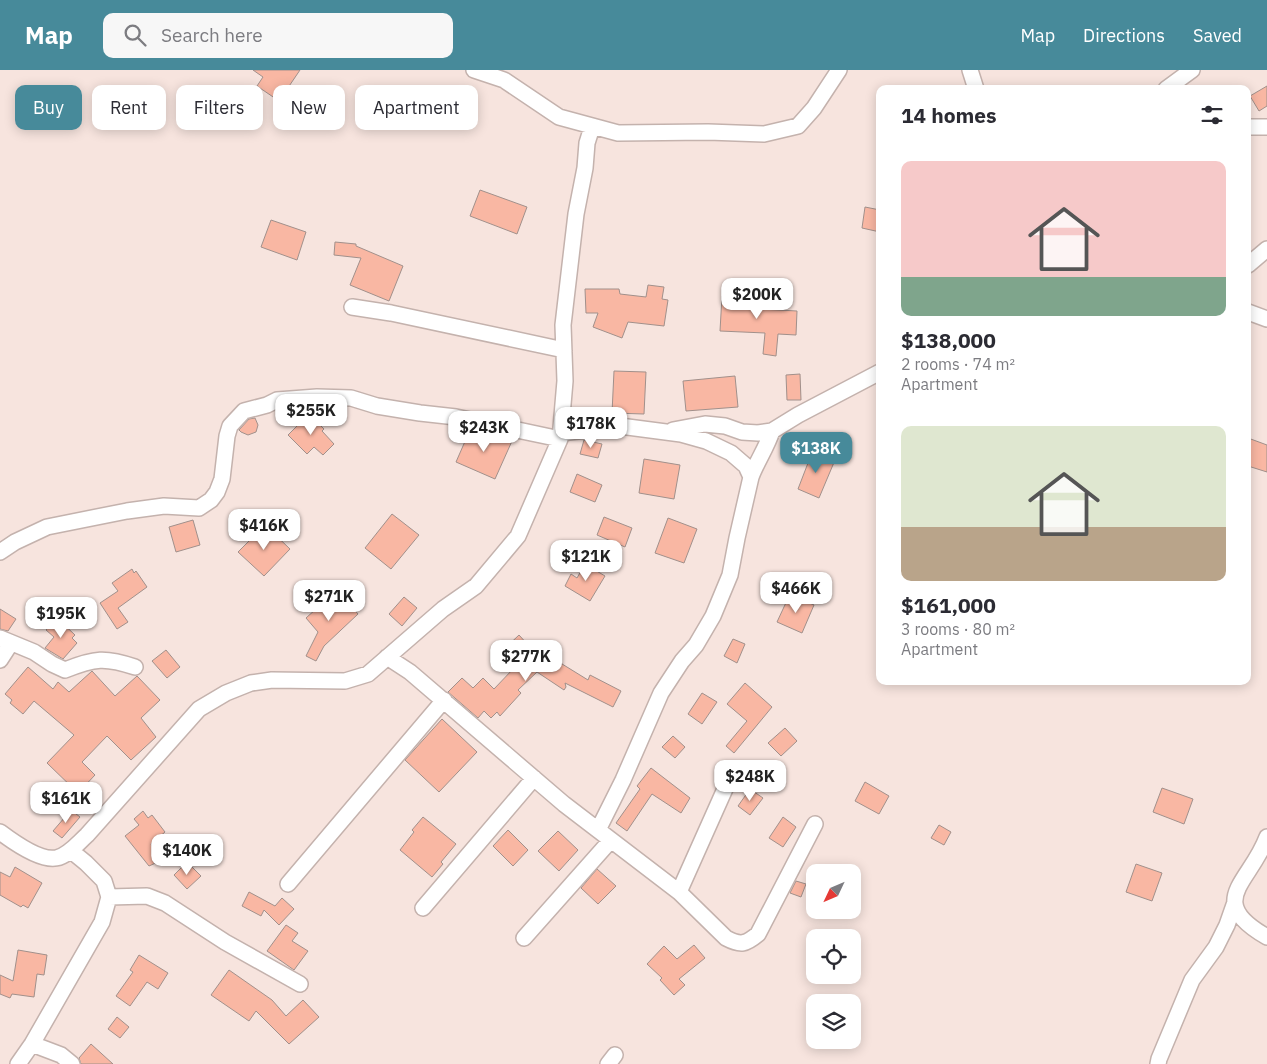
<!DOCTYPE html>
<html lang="en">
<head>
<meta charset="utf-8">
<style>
	:root { --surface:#fff; --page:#f7f7f7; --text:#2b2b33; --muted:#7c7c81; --accent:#478a9a }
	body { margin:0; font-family:"IBM Plex Sans",sans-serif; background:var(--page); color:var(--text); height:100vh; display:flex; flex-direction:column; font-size:19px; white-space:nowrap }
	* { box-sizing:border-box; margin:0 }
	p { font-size:16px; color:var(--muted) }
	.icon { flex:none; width:28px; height:28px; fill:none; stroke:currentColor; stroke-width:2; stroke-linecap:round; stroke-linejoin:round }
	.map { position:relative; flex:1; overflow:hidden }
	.drawer { position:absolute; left:876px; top:15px; width:375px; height:600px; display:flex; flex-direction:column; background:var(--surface); border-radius:10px; box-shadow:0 2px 12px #0003 }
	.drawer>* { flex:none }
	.guide { position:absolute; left:15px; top:15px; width:475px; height:45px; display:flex; gap:10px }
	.needle { width:32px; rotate:226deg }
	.buttons { position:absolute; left:806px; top:794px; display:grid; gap:10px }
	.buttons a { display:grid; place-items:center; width:55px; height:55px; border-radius:10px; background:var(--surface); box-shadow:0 2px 12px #0003; font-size:25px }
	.price { position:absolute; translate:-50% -42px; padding:0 11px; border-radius:10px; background:#fff; color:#222; font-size:16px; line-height:32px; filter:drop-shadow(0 1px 2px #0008) }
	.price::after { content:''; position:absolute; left:50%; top:30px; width:15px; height:11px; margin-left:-8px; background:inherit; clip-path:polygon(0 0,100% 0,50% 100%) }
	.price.selected { background:var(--accent); color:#fff }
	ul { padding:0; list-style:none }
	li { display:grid; align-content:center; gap:10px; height:265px; padding:0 25px }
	li span { display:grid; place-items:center; height:155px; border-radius:10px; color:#555 }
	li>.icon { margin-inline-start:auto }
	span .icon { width:90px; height:90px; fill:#fffc; stroke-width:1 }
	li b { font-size:21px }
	h2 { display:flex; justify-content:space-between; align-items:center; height:60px; padding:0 25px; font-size:21px }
	.tag { padding:0 18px; border-radius:10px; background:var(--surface); box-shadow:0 2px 12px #0003; font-size:18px; line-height:45px }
	.tag.selected { background:var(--accent); color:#fff }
	header { display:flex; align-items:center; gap:30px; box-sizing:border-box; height:70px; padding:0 25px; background:var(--accent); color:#fff }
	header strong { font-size:24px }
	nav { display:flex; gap:28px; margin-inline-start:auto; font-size:18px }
	.search { width:350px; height:45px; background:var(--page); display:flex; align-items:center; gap:12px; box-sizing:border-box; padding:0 18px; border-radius:10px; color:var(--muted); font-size:19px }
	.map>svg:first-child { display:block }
	.building { fill:#f9b7a3; stroke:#a1908b }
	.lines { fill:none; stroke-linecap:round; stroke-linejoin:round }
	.street-casing { stroke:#c4b2ad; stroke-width:18 }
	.street { stroke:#fff; stroke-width:15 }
</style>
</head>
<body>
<header>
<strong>Map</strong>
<div class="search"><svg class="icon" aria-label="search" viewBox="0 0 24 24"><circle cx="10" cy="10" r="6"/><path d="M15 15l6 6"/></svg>Search here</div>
<nav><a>Map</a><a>Directions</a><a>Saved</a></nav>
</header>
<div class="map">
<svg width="1267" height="994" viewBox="0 0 1267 994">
	<rect width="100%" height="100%" fill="#f7e4de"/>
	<path class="building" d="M253,0h47l-21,31 -22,-15 6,-9z
		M1267,16v20l-8,5 -9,-15z
		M480,120l47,17 -10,27 -47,-18z
		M865,137l15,3v22l-18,-4z
		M271,150l35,12 -9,28 -36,-13z
		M335,172l21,2v2l47,20 -14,35 -39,-16 11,-27 -27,-3z
		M648,215l16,2 -2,12 6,1 -4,26 -36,-4 -6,16 -29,-11 5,-14h-12l-1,-24h34l1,5 26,3z
		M722,226l39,2v11l36,2 -1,24 -18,-1 -2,22 -13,-2 2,-21 -45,-2z
		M614,301l32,1 -2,42 -32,-1z
		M800,304l1,26h-14l-1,-25z
		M735,306l3,31 -52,4 -3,-30z
		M309,344l15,15 -2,2 12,13 -11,11 -9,-8 -7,7 -19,-19z
		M255,348l3,7 -2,7 -8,3 -7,-3 -2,-2 10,-11z
		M470,360l32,6 10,5 -17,38 -39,-17z
		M1248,368l19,7v27l-19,-6z
		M584,370l18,4 -4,14 -18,-4z
		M813,380l22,10 -16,38 -21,-9z
		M644,389l36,6 -6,34 -35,-6z
		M577,404l25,11 -7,17 -25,-10z
		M392,444l27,21 -28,34 -26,-21z
		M604,447l28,11 -7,19 -28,-12z
		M668,448l29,11 -13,34 -29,-10z
		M193,450l7,25 -24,7 -7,-25z
		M265,455l25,24 -26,27 -26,-24z
		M585,494l20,12 -15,25 -25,-15 6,-12 6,4z
		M132,499l2,4 2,-2 11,16 -29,21 10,14 -11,7 -17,-26 18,-12 -6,-8z
		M337,520l21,24 -34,32 -8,15 -10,-5 12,-24 -12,-14z
		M790,524l24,11 -12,28 -25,-11z
		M404,527l13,11 -15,18 -13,-12z
		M0,539l16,10 -8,12 -8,-2z
		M57,548l18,17 -3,3 5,5 -14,16 -18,-11 9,-11 -8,-7z
		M519,565l30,33 5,-9 34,21 2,-5 31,16 -8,16 -48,-24 1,4 -2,3 -27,-18 -19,18 3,3 -21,23 -3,-4 -6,6 -7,-7 -6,7 -30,-26 14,-14 11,10 10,-10 11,11 20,-21 -14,-15z
		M733,569l12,5 -8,19 -13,-7z
		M166,580l14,17 -13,11 -15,-17z
		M28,597l25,22 5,-7 11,10 23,-21 23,25 22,-20 23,24 -19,18 15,19 -25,23 -24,-24 -25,26 13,13 -17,18 -31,-30 27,-28 -40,-34 -11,13 -13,-11 2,-3 -7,-6z
		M745,613l27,24 -38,46 -8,-7 21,-25 -20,-17z
		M702,623l15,9 -15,22 -14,-10z
		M442,649l35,33 -38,40 -34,-32z
		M785,658l12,13 -16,15 -13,-13z
		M673,666l12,11 -10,11 -13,-11z
		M651,698l39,30 -9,15 -29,-19 -25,37 -11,-8 24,-34 -3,-3z
		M865,712l24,14 -10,18 -24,-13z
		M1162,718l31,11 -9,25 -31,-12z
		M750,719l13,9 -13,17 -12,-9z
		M71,740l9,7 -18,21 -9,-7z
		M143,741l5,7 4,-3 13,17 -14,12 9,17 -11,5 -24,-30 14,-11 -5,-6z
		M423,747l33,27 -15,18 2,2 -11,13 -32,-27 14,-18 -2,-2z
		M783,747l13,10 -13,20 -14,-9z
		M939,755l12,7 -7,13 -13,-7z
		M508,760l20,20 -15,16 -20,-20z
		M558,761l20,19 -19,21 -21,-20z
		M187,792l14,14 -14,13 -13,-14z
		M1136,794l26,9 -10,28 -26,-9z
		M15,797l27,16 -14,25 -5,-3 -2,2 -21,-12v-23l10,5z
		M597,799l19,17 -18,18 -17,-16z
		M796,811l10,3 -5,13 -11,-4z
		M249,822l26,14 7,-8 12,11 -15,16 -15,-15 -3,6 -19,-10z
		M286,855l12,8 -6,8 16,10 -14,19 -27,-19z
		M694,875l11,13 -26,21 6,6 -11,10 -14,-15 2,-2 -15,-14 17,-18 13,13z
		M18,880l29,5 -3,20 -7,-1 -3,23 -22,-3 -2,4 -10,-4v-19l13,6z
		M139,885l29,18 -10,16 -11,-7 -17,24 -14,-10 17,-24 -3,-2z
		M229,900l43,30 14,16 17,-16 16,17 -30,27 -33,-33 -7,10 -38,-26z
		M117,947l12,10 -9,11 -12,-9z
		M91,974l22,20h-32l-2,-6z"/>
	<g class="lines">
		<g class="street-casing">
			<path id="street" d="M474,0l30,10 55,37 59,16 90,-1 56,2 34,-8 16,-18 25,-38
				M970,0l6,19
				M1166,19l26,-19
				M1248,57h19
				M1248,195l19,-16
				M352,237l39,6 173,37
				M1248,242l19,7
				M673,360l32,-6 20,2 17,6 16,1 14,-2 26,-16 82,-43
				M561,363l59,-7 61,8 25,7 25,12 15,13 5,11 -14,61 -7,37 -17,41 -17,29 -14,16 -21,32 -38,87 -25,50
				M751,407c6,-16 16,-30 21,-46
				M0,482l15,-10 32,-15 80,-16 37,-5 35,2 12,-8 6,-8 5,-13 5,-43 3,-10 14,-15 23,-6 10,-5 40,-3 34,1 26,8 43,7 36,4 104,22
				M0,568l34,14 18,12 13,6c30,-12 40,-13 70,-3
				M387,587l23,15 154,132 115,88 47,46c15,8 20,6 32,-4l57,-110
				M0,590l11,-17
				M0,762c12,9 40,29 56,26 12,-2 22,-15 31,-23l112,-126 27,-16 25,-10 21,-3 73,1 23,-7 75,-65 33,-23 42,-50 42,-97 5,-58 -2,-56 13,-111 9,-46 2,-25 5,-16
				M1267,767c-17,46 -63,64 0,100
				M288,814l156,-184
				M679,822l54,-121
				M109,827l38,-1 18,7 60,39 75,42
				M423,838l111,-130
				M524,868l87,-98
				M32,974l29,11 11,9
				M18,994l14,-20 70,-122 7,-25 -5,-16 -18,-18 -11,-9 -6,-2
				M608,994l7,-9
				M1158,994l1,-5 33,-79 24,-33 11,-22 7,-20"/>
		</g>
		<use href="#street" class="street"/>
	</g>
</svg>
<div class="buttons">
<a><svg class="needle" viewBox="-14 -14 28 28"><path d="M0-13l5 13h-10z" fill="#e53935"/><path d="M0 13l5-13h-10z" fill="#7c7c81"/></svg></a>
<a><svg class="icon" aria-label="locate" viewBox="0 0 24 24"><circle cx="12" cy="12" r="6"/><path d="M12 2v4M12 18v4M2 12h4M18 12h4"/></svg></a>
<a><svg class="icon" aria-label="layers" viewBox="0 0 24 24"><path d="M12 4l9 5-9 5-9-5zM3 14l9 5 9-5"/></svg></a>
</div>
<b class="price" style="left:757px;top:250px">$200K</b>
<b class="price" style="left:311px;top:366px">$255K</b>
<b class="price" style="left:591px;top:379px">$178K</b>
<b class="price" style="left:484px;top:383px">$243K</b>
<b class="price selected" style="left:816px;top:404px">$138K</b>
<b class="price" style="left:264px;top:481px">$416K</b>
<b class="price" style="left:586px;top:512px">$121K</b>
<b class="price" style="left:796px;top:544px">$466K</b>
<b class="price" style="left:329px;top:552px">$271K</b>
<b class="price" style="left:61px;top:569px">$195K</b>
<b class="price" style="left:526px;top:612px">$277K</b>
<b class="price" style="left:750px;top:732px">$248K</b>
<b class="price" style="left:66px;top:754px">$161K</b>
<b class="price" style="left:187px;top:806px">$140K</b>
<div class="guide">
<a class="tag selected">Buy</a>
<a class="tag">Rent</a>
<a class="tag">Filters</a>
<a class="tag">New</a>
<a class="tag">Apartment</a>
</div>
<section class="drawer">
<h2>14 homes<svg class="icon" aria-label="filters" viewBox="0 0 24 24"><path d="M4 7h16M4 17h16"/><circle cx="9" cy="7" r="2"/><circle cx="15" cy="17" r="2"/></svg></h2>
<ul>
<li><span style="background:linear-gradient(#f6c9c9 75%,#7fa58c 0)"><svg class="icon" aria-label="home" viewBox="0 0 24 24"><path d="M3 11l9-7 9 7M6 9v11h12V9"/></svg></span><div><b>$138,000</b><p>2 rooms · 74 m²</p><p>Apartment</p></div></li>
<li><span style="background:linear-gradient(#dfe7d0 65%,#b9a48a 0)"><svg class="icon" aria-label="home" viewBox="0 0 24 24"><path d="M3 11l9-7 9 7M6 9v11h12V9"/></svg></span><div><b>$161,000</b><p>3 rooms · 80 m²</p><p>Apartment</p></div></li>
</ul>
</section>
</div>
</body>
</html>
